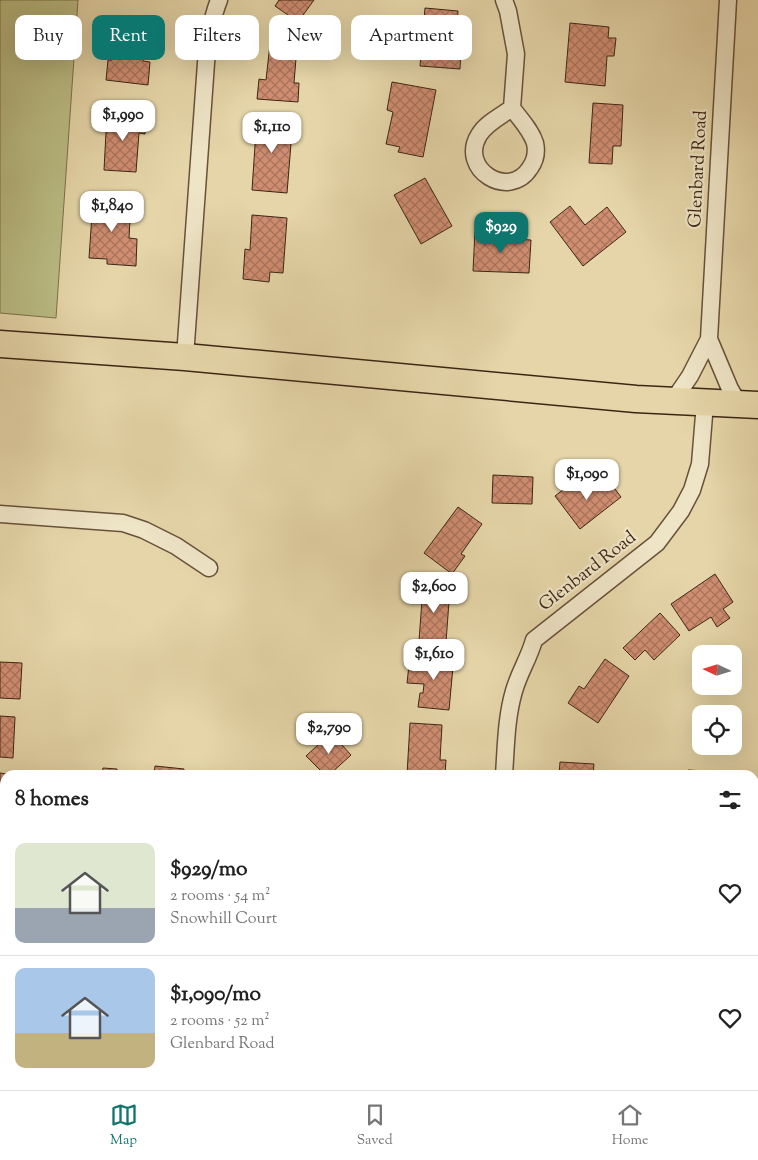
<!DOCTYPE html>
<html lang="en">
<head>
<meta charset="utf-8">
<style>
	:root { --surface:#fff; --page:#f2f2f2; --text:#222; --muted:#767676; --line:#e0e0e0; --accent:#0f766e }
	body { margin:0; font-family:"Sorts Mill Goudy",serif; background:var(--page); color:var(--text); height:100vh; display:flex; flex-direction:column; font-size:19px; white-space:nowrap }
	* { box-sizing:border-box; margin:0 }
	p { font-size:16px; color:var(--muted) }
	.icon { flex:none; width:28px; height:28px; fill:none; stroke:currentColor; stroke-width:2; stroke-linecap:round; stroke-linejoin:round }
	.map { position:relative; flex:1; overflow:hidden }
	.side { position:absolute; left:0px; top:770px; width:759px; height:320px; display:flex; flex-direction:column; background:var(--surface); border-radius:15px 15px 0 0; box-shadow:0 5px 20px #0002 }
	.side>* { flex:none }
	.hud { position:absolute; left:15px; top:15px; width:500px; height:45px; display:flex; gap:10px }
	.needle { width:32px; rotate:274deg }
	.tools { position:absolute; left:692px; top:645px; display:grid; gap:10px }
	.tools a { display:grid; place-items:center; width:50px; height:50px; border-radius:10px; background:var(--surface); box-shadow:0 5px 20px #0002; font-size:25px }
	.price { position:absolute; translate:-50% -42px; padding:0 11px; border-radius:10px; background:#fff; color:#222; font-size:16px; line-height:32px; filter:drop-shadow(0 1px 2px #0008) }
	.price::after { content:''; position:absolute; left:50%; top:30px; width:15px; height:11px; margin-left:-8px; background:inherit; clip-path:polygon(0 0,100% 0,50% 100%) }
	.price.on { background:var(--accent); color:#fff }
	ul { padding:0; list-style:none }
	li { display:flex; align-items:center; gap:15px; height:125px; padding:0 15px }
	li+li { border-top:1px solid var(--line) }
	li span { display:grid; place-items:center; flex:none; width:140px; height:100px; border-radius:10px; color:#555 }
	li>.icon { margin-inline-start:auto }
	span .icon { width:60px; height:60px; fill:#fffc; stroke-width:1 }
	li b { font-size:21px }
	h2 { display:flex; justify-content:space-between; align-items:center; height:60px; padding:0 15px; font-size:21px }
	.pill { padding:0 18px; border-radius:10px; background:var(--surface); box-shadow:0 5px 20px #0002; font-size:18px; line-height:45px }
	.pill.on { background:var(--accent); color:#fff }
	.tabs { display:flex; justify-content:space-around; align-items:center; height:70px; border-top:1px solid var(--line); background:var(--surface); font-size:14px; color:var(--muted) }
	.tabs a { display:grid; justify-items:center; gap:2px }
	.tabs .on { color:var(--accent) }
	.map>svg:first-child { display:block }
	.park { fill:#babc84; stroke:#7c714d }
	.building { fill:url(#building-cross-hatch); stroke:#3e2616 }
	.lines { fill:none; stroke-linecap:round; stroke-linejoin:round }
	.minor-casing { stroke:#68523a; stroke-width:19 }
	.primary-casing { stroke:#3e2616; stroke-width:29 }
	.minor { stroke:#eee4c6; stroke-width:16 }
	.primary { stroke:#e5d5a8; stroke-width:26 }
	.labels { text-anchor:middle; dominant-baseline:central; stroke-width:4.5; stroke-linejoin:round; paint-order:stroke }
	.street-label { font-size:18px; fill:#3e2616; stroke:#eee4c6 }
</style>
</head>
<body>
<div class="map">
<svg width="758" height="1090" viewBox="0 0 758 1090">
	<defs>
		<pattern id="building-cross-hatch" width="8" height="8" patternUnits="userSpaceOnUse" patternTransform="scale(1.25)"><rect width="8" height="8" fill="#cf8d71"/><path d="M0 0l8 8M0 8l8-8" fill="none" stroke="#a9735c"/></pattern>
	</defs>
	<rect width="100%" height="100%" fill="#e5d5a8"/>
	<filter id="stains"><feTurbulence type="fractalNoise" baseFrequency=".004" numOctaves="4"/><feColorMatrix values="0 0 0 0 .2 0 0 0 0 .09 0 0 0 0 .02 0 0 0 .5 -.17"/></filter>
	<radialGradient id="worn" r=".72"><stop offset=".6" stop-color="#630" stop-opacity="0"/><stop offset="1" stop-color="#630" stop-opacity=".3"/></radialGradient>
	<path class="park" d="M0,0h78l-22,318 -56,-5z
		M0,1042h5v43h175v5h-180z"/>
	<path class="building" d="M279,0h35l-16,22 -23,-16z
		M425,8l33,3 -3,39h6l-1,19 -40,-3z
		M570,23l39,4 -1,11h8l-2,18h-7l-2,30 -40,-4z
		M116,24l31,3 -4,34 7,1 -2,23 -42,-5 2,-20h4z
		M270,44l27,2 -3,37h5l-1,19 -41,-3 2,-20 7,1z
		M392,82l44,8 -13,67 -25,-5 2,-5 -14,-3 7,-32 -6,-2z
		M593,103l30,2 -2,41h-8l-1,18 -23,-1z
		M107,114l39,3 -1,17 -6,-1 -3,39 -32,-2z
		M257,116l36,3 -6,74 -35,-3z
		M425,178l27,48 -31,18 -27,-49z
		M93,200l38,2 -2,36 8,1 -1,27 -29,-2v-5l-18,-1z
		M570,206l15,19 22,-18 19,25 -43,34 -33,-44z
		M252,215l35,3 -4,55 -13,-1 -1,10 -26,-3 2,-30 5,1z
		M475,231l16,1v6l40,2 -2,33 -56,-2z
		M493,475l40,2 -1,27 -40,-1z
		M606,477l15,20 -41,32 -25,-33 22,-17 10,13z
		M458,507l24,17 -21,30 4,2 -13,18 -28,-21z
		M715,574l18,28 -10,7 7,9 -13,9 -6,-10 -22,14 -18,-27z
		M423,586l27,2 -4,54 -27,-1z
		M660,613l20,22 -26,25 -9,-10 -10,10 -12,-12z
		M427,653l27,3 -5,54 -31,-3 2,-14h3l1,-9 -17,-1 2,-18 17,2z
		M605,659l24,17 -31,47 -30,-20 11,-17 5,3z
		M0,662l22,1 -2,36 -20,-1z
		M0,716l15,1 -2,41 -13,-1z
		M410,723l32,2 -2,35h6l-1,15h-38z
		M331,733l20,22 -22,20h-8l2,-2 -17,-17z
		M560,762l34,2 -1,11h-34z
		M155,766l29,3 -1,6h-29z
		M103,768l14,1v6h-15z
		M688,770l53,3v2h-53z
		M0,773l12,2h-7v39h-5z
		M0,832h5v36h-5z
		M0,907h5v38h-5z
		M758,954v36l-4,-4v-27z
		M245,1085h41v5h-41z
		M387,1085l28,1v4h-28z
		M544,1085h32v5h-32z
		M669,1085h16l39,4v1h-56z"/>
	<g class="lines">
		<g class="minor-casing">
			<path id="minor" d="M504,0l4,11 8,43 -4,54c8,11 19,22 23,35 2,9 0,18 -5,25 -21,33 -72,1 -51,-33 7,-12 22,-19 33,-27
				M709,339l21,50 9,15
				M185,357l21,-294c2,-22 5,-43 13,-63
				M673,401l17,-25 19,-37 19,-339
				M0,514l123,9 21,7 32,16 33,22
				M504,775c2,-28 2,-57 10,-84 5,-18 15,-33 20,-51l123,-97 24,-32 11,-21 8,-26 5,-61
				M195,1090v-5
				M486,1090v-5"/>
		</g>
		<g class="primary-casing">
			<path id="primary" d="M0,344l185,13 451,42 122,6"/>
		</g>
		<use href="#minor" class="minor"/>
		<use href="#primary" class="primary"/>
	</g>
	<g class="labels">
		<g class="street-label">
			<text transform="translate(699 169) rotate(-87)">Glenbard Road</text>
			<text transform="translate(588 572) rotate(-38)">Glenbard Road</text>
		</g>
	</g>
	<rect width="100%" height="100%" filter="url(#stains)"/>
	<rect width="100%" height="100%" fill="url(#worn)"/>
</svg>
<div class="tools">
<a><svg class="needle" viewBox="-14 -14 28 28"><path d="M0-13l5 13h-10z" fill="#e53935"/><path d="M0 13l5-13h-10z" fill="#767676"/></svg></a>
<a><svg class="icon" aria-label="locate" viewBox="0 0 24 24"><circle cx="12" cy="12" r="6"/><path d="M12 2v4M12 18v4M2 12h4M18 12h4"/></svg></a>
</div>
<b class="price" style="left:123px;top:142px">$1,990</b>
<b class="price" style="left:272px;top:154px">$1,110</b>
<b class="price" style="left:112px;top:233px">$1,840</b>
<b class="price on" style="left:501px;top:254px">$929</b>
<b class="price" style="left:587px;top:501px">$1,090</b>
<b class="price" style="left:434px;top:614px">$2,600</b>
<b class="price" style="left:434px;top:681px">$1,610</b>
<b class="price" style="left:329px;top:755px">$2,790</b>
<div class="hud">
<a class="pill">Buy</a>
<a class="pill on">Rent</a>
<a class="pill">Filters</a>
<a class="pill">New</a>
<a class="pill">Apartment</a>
</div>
<section class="side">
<h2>8 homes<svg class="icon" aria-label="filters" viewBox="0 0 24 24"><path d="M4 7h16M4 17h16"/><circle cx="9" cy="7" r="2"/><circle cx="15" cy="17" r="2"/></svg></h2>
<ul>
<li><span style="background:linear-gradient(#dfe7d0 65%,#9aa5b1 0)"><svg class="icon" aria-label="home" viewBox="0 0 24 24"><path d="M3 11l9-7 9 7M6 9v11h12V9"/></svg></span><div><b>$929/mo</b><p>2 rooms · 54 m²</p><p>Snowhill Court</p></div><svg class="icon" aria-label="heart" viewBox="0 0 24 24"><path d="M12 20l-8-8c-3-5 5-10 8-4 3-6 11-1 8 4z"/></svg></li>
<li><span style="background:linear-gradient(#a9c7e8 65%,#c2b280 0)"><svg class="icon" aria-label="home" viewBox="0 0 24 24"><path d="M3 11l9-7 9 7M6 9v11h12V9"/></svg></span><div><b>$1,090/mo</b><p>2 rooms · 52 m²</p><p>Glenbard Road</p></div><svg class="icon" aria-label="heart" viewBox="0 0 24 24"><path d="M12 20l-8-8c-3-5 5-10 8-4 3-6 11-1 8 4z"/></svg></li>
</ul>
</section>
</div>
<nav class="tabs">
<a class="on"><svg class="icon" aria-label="map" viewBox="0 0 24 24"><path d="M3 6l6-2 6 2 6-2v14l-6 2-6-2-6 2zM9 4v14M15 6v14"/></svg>Map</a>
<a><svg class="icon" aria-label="saved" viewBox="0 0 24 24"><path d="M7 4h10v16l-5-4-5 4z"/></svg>Saved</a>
<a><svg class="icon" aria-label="home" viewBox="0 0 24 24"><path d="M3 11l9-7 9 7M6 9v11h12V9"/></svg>Home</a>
</nav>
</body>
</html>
